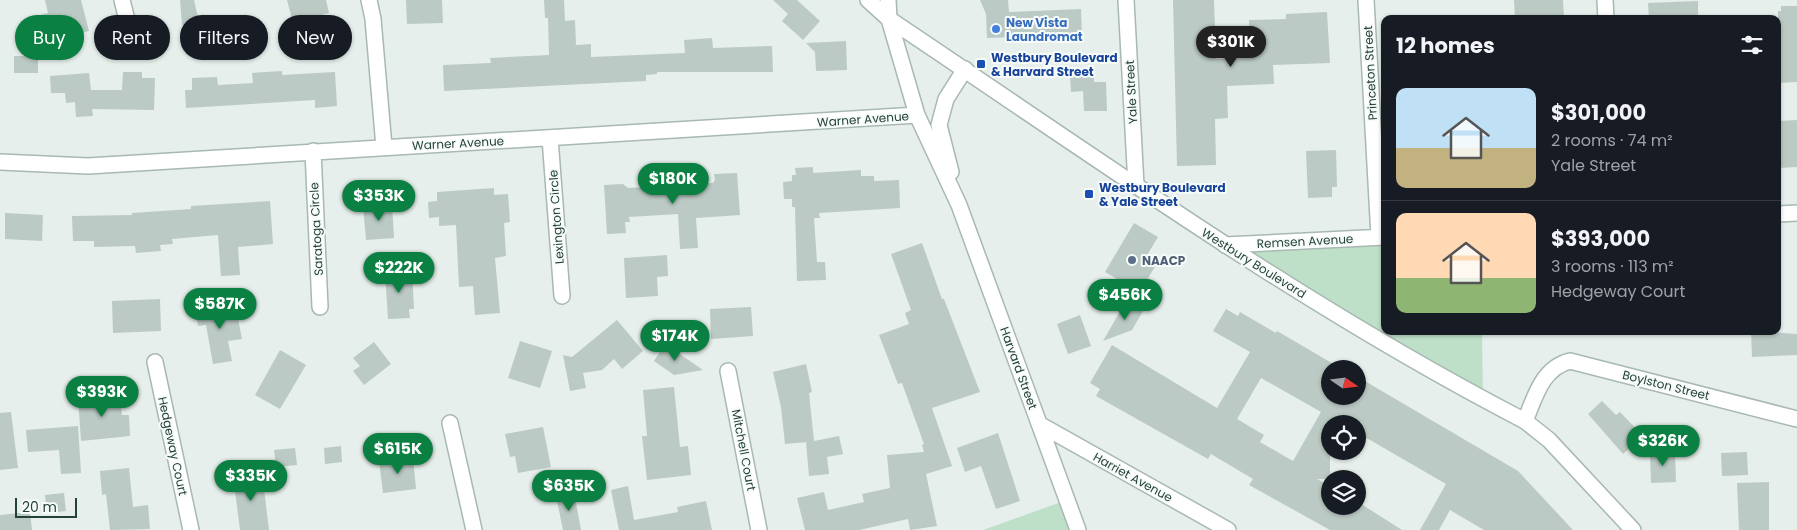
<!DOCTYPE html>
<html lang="en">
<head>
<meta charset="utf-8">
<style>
	:root { --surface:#171b24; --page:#242831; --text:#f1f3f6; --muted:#9ea1a6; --line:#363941; --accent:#0b8043 }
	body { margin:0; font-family:Poppins,sans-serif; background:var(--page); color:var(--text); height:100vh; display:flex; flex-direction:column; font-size:19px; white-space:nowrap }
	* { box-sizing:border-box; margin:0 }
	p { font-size:16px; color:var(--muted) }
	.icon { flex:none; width:28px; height:28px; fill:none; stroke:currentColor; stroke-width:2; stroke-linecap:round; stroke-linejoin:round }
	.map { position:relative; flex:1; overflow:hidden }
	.sheet { position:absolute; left:1381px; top:15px; width:400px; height:320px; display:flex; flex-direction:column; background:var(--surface); border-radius:10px; box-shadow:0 1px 4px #0004 }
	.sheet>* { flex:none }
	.hud { position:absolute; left:15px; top:15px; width:475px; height:45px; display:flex; gap:10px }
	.needle { width:32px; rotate:104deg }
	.controls { position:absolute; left:1321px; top:360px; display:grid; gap:10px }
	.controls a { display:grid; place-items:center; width:45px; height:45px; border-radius:50%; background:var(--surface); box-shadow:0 1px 4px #0004; font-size:25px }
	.scale { position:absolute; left:15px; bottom:12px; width:62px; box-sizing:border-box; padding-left:5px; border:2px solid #24423a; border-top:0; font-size:14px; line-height:18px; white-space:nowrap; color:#24423a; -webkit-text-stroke:4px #f7fbf9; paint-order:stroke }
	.price { position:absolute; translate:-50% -42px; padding:0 11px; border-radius:18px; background:var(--accent); color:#fff; font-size:16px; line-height:32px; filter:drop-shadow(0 1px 2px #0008) }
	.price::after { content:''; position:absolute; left:50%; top:30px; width:15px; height:11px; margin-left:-8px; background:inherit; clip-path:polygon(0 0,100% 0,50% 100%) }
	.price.selected { background:#222; color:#fff }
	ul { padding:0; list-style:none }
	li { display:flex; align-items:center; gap:15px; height:125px; padding:0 15px }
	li+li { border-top:1px solid var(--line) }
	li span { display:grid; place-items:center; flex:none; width:140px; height:100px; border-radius:10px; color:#555 }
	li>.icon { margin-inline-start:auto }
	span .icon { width:60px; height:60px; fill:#fffc; stroke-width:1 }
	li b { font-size:21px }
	h2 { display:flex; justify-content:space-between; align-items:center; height:60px; padding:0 15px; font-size:21px }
	.pill { padding:0 18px; border-radius:22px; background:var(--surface); box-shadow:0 1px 4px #0004; font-size:18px; line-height:45px }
	.pill.selected { background:var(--accent); color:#fff }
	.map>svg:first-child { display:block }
	.green { fill:#bfe0c8 }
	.building { fill:#bbcac4; fill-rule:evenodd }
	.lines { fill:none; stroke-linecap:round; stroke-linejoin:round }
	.minor-casing { stroke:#a8b8b2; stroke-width:18 }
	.tertiary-casing { stroke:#a8b8b2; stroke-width:18 }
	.minor { stroke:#fff; stroke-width:15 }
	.tertiary { stroke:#fff; stroke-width:15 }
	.shop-dot { fill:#3f7fe0; stroke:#f7fbf9; stroke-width:2 }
	.transit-dot { fill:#1a4fb4; stroke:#f7fbf9; stroke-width:2 }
	.service-dot { fill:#5c6f8a; stroke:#f7fbf9; stroke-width:2 }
	.labels { text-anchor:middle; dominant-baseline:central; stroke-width:4; stroke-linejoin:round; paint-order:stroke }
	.shop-label { font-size:12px; font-weight:bold; fill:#366cbe; stroke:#f7fbf9; text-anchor:start }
	.transit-label { font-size:12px; font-weight:bold; fill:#164399; stroke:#f7fbf9; text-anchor:start }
	.street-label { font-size:12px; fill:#24423a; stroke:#f7fbf9 }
	.service-label { font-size:12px; font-weight:bold; fill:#4e5e75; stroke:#f7fbf9; text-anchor:start }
</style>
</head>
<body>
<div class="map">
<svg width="1797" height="530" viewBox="0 0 1797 530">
	<rect width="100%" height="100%" fill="#e6efeb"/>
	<path class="green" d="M1385,237v94h97l1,68 -258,-154z
		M1064,501l9,29h-90z"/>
	<path class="building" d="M45,0h36l8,31 -43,10 -6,-26 8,-2z
		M180,0h14l5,22 -17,3z
		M287,0h39l3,13 -36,10z
		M406,0h36l1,23 -36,1z
		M544,0h20l1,21 10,-1 1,25 15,-1v13l94,-4 -1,-13 28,-2 1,10 59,-2 1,26h-116v2l-11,1v6l-202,10 -1,-26 48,-2 -1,-5 59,-3 -1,-37h-3z
		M773,0h24l23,21 -17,19 -21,-19 6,-7z
		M980,0h28l1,12 72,-3 1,26 -95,3 -1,-24z
		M1173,0h41l2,59 34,-1 -1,-38 37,-1v-5l41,-2 3,51 -57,2 1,19 -47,2 1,32 -13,1 1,46 -39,1z
		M1514,0h49l1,19h-49z
		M1698,1v18h-49l-1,-16z
		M1781,6h16v76l-19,1v-72h3z
		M846,41l1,29 -31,1 -1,-19 -9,-9z
		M14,56h24v17h-24z
		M282,71v4l53,-3 2,34 -22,2v-8l-129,8 -1,-18h7v-12l25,-1 1,8 35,-2 -1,-10z
		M123,72h19v6h13l-1,32 -62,-1 1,7 -17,1 -1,-15 -9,1 -1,-10h-14l-1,-17 39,-3 2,17h31z
		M1094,74v8h12l1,29h-23l-1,-20 -12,1 -1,-17z
		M1797,120v47l-19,1v-47z
		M1336,150l1,37h-5v10l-24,1 -2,-47z
		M813,167v6l48,-3v6h13v5l25,-1 1,28 -81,5 1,5h-6l3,44h8l1,18 -29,1 -2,-74h-3v-8h-8l-1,-17 9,-1v-6h4l-1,-7z
		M737,173l3,42 -44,3 2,30 -18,1 -2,-35 -49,3 1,5h-5l1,11 -19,1 -3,-49 19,-1 5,4 85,-5 2,-3 -1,-6z
		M494,188v7l14,-1 2,28 -6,1 2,33 -11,2 5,55 -25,2 -2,-29 -14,1 -3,-62 -17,1v-9l-10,1 -1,-16 9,-1v-9z
		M270,201l3,43 -35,3 2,28 -19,1 -3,-41 -46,4 1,5 -13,1 1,6 -25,2 -1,-7 -41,1v-6h-21l-1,-25 60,-1v-2l59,-4v-3z
		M392,204l2,34 -28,2 -3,-34z
		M5,213l38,2 -1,26 -37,-2z
		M1134,223l24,14 -12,20 11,6 -17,29 -35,-20z
		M922,243l20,56h2l36,93 -48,16 20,58 -26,8 11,52 -27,4 -2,-11 -49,11h-54l-8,-32 27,-6 4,18 36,-8 -2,-8 28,-6 -3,-33 37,-3 -2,-7 2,-1 -22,-61 -4,1 -19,-49 30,-11 -4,-11 6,-3 -20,-56z
		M667,255l1,21 -11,1 1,19 -32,2 -2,-40z
		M412,271l2,38h-5l1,9 -22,1 -3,-47z
		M160,299l1,32 -48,2 -1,-32z
		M1126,301l17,10 -11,19 -29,11z
		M235,303l7,36 -14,2 4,20 -19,3 -7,-39 -8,1 -3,-16z
		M751,307l2,29 -42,3 -1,-30z
		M1226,309l12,7 2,-4 36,21 1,-2 65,38h-12v27h28v-19l160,94 55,59h-89l-34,-20 -11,20h-19l26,-46 -88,-51v-9h-28v55h-13l13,7v20h28v-4l44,28h-72l-81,-45 4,-6 -42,-25 -3,5 -112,-63 4,-7 -10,-6 22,-38 105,63 33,-56 -37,-21zM1261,378l60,34 -28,49 -33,-19 4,-7 -27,-16z
		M1080,315l11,31 -23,8 -11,-30z
		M617,320l26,31 -21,18 -8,-10 -12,11 -19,3 3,15 -16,3 -7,-36 9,2z
		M1751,331l46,3v21l-45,2z
		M520,341l32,10 -12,37 -32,-10z
		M374,342l17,22 -27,21 -11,-14 7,-5 -7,-8z
		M665,344l38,26 -29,5 -20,-14z
		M280,350l26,15 -26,44 -25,-14z
		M806,364l6,28 -3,1 5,48 25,-5 4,18 -16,3 2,17 -20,2 -3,-34h2l-23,2 -4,-37 -8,-35z
		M674,387l6,60 8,-1 3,29 -44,5 -5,-44h5l-4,-46z
		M120,395l2,20h7l1,21 -49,5 -3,-43z
		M1602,401l14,14 4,-3 23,24 -20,18 -35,-40z
		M11,412l7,56 -18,2v-57z
		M78,426l3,47 -20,1 -2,-24 -31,2 -2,-22z
		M543,427l8,40 -33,6 -3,-17 -5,1 -5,-23z
		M998,433l22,68 -24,8 -15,-43 -16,6 -8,-24z
		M341,446l1,16 -17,2 -1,-16z
		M295,448l2,17 -21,2 -2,-17z
		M1675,452l1,30 -25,1 -1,-30z
		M1747,452l1,23 -26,1 -1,-23z
		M413,457l3,32 -33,4 -4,-32z
		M129,468l4,39 15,-2 2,24 -40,1 -4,-36 -4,1 -2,-24z
		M262,472l7,58h-29l-7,-55z
		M1769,482v48h-30l-2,-47z
		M628,486l6,34 44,-8 -1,-5 29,-6 6,29h-93l-8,-40z
		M574,492l7,38h-18l-7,-34z
		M64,493l2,18 -19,2 -2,-18z
		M30,512l2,18h-32v-15z"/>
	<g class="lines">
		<g class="minor-casing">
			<path id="minor" d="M122,0l6,24
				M369,0l4,19 11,128
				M888,0l1,19 28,96 42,90 119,325
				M1126,0l10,185
				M1366,0l13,237
				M1605,0l1,19
				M550,138l12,158
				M313,151l7,156
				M0,162l88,4 829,-51
				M951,172l-12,-47 7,-26 19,-30
				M1778,214l19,-1
				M1225,245l160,-8
				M155,362l36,168
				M728,371l31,159
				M1525,421c10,-24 17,-53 45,-60l227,58
				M450,423l24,107
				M1039,424l189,106"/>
		</g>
		<g class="tertiary-casing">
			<path id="tertiary" d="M868,0l21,19c208,139 413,287 636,402l24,19 84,90"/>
		</g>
		<use href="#minor" class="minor"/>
		<use href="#tertiary" class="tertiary"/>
	</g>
	<circle class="shop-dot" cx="996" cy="29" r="5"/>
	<g class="transit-dot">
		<rect x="976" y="59" width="10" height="10" rx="2.5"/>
		<rect x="1084" y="189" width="10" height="10" rx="2.5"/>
	</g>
	<circle class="service-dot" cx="1132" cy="260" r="5"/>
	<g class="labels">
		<g class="shop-label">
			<text x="1006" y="22">New Vista<tspan x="1006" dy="14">Laundromat</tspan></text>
		</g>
		<g class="transit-label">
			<text x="991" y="57">Westbury Boulevard<tspan x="991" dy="14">&amp; Harvard Street</tspan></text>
			<text x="1099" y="187">Westbury Boulevard<tspan x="1099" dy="14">&amp; Yale Street</tspan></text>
		</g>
		<g class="street-label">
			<text transform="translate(1370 73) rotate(-93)">Princeton Street</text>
			<text transform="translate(1131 92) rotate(-93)">Yale Street</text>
			<text transform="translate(863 119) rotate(-4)">Warner Avenue</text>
			<text transform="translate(458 143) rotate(-3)">Warner Avenue</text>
			<text transform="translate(556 217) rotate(-94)">Lexington Circle</text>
			<text transform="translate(316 229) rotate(-93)">Saratoga Circle</text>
			<text transform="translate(1305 241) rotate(-3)">Remsen Avenue</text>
			<text transform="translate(1254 263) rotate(32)">Westbury Boulevard</text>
			<text transform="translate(1019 368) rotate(70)">Harvard Street</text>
			<text transform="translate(1666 385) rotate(14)">Boylston Street</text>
			<text transform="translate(173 446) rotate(78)">Hedgeway Court</text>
			<text transform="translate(744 450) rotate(79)">Mitchell Court</text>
			<text transform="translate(1133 477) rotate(29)">Harriet Avenue</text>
		</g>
		<g class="service-label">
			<text x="1142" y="260">NAACP</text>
		</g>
	</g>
</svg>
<div class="controls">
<a><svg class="needle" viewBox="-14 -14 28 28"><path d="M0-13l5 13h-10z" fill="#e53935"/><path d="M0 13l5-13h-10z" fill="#9ea1a6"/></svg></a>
<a><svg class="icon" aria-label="locate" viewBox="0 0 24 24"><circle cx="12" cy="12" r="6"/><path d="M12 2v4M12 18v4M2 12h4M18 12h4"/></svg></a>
<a><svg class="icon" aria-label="layers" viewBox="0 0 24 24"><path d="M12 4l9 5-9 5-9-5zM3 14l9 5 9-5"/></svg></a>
</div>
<div class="scale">20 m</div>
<b class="price selected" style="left:1231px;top:68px">$301K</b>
<b class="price" style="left:673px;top:205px">$180K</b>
<b class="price" style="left:379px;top:222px">$353K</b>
<b class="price" style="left:399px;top:294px">$222K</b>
<b class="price" style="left:1125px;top:321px">$456K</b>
<b class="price" style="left:220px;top:330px">$587K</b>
<b class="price" style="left:675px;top:362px">$174K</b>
<b class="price" style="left:102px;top:418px">$393K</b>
<b class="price" style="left:1663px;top:467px">$326K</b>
<b class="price" style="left:398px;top:475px">$615K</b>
<b class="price" style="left:251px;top:502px">$335K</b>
<b class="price" style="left:569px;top:512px">$635K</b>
<div class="hud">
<a class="pill selected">Buy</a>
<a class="pill">Rent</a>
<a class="pill">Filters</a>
<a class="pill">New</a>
</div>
<section class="sheet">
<h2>12 homes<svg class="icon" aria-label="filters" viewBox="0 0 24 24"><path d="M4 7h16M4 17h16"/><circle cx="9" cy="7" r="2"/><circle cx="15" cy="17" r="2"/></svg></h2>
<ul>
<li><span style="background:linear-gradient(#bfe0f5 60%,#c2b280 0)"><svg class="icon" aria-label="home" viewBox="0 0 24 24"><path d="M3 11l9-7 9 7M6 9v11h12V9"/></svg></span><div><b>$301,000</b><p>2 rooms · 74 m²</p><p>Yale Street</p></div></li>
<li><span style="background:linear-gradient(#ffd9b3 65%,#8fb573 0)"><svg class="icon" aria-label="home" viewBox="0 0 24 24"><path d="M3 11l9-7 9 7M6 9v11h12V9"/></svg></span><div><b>$393,000</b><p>3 rooms · 113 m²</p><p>Hedgeway Court</p></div></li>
</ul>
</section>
</div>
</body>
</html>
